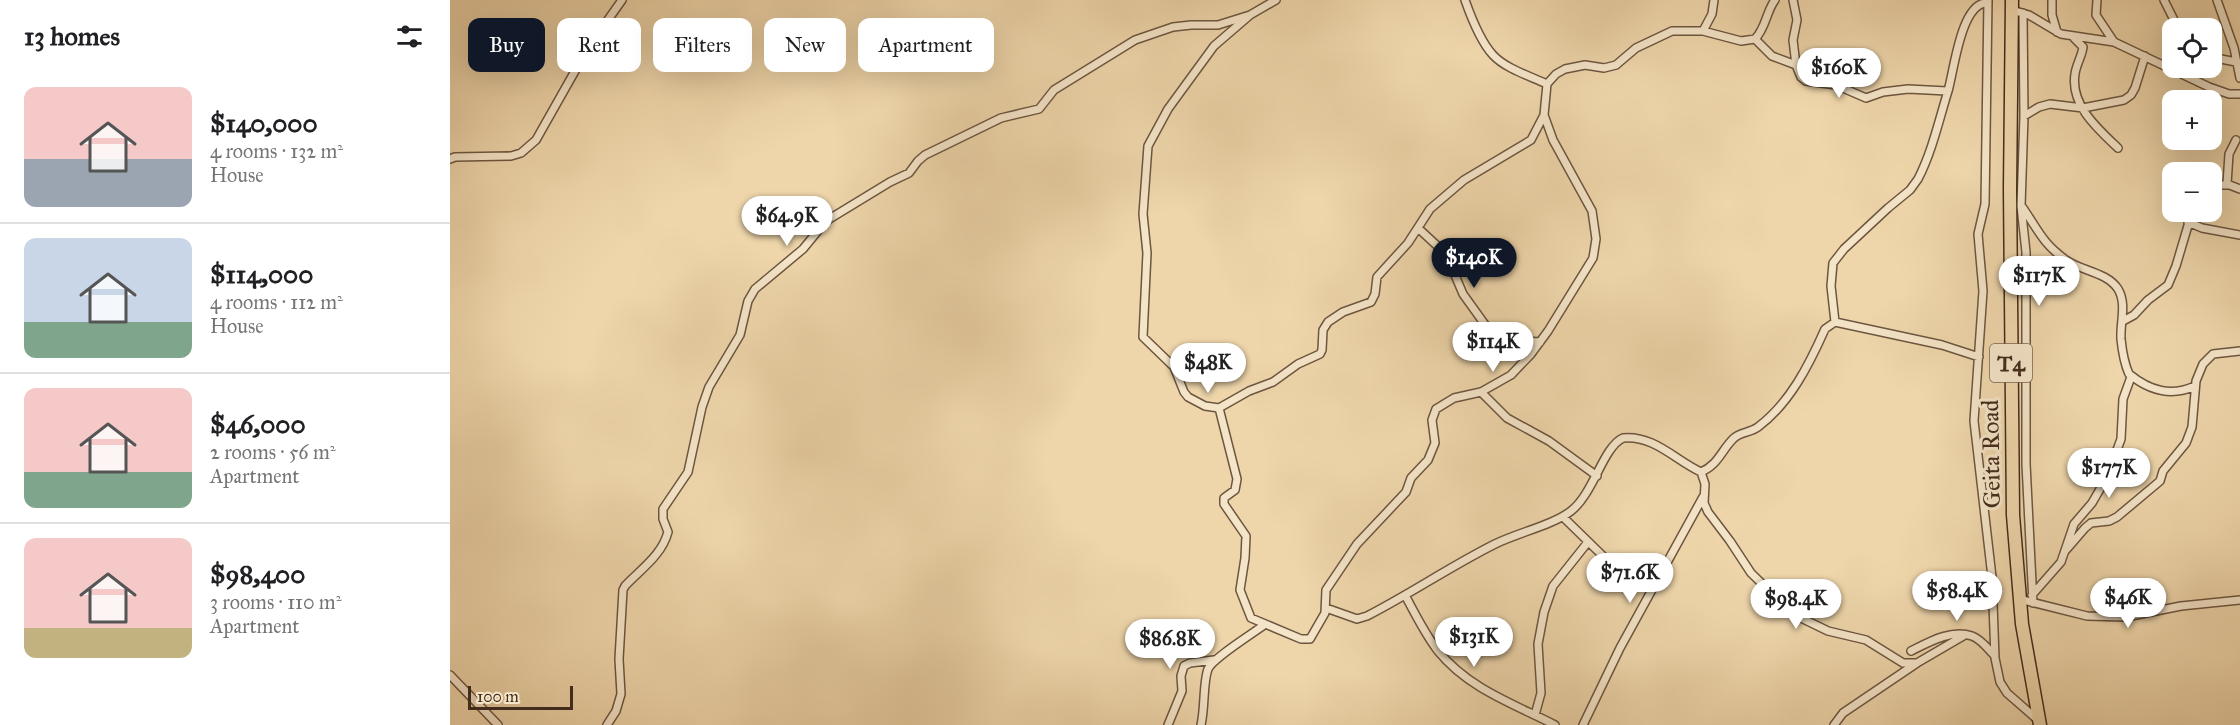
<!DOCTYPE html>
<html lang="en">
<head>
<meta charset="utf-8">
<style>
	:root { --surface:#fff; --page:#f6f6f6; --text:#202124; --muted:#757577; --line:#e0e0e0; --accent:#111827 }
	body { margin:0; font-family:"IM FELL Great Primer",serif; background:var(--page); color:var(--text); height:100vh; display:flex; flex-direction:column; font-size:22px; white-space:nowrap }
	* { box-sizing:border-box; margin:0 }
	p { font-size:20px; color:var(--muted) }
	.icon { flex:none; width:33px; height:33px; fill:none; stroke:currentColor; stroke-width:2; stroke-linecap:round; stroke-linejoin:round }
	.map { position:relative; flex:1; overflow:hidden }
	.sheet { display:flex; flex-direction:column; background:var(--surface); width:450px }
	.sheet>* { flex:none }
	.guide { position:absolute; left:18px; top:18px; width:570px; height:54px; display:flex; gap:12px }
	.fabs { position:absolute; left:1712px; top:18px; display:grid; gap:12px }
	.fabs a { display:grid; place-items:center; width:60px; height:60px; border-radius:12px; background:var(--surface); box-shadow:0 6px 24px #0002; font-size:30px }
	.scale { position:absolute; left:18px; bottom:15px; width:105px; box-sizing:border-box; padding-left:6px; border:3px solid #422c1c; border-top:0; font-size:16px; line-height:21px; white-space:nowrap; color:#422c1c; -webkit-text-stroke:4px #f4e4c8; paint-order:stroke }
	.price { position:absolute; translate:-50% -51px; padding:0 14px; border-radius:21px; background:#fff; color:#222; font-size:20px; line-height:39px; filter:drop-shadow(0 2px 3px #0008) }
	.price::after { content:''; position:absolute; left:50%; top:36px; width:18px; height:14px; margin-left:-9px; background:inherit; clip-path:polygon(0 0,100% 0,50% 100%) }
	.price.selected { background:var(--accent); color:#fff }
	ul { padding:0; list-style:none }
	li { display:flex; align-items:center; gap:18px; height:150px; padding:0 24px }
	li+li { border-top:2px solid var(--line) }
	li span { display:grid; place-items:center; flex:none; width:168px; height:120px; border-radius:12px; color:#555 }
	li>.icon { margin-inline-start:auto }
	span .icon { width:72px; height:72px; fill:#fffc; stroke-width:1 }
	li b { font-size:26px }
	h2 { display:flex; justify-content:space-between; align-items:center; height:72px; padding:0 24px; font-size:26px }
	.chip { padding:0 21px; border-radius:12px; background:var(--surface); box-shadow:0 6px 24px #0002; font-size:21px; line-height:54px }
	.chip.selected { background:var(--accent); color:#fff }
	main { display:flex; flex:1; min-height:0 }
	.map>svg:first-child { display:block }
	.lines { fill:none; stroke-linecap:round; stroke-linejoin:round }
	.street-casing { stroke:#6d5640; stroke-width:10 }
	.highway-casing { stroke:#422c1c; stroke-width:15 }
	.street { stroke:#f4e4c8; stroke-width:7 }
	.highway { stroke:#eed5aa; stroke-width:12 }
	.labels { text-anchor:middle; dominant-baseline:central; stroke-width:6; stroke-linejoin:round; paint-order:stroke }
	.shield { fill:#f4e4c8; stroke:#776350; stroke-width:1.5 }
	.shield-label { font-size:22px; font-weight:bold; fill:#422c1c }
	.street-label { font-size:24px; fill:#422c1c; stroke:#f4e4c8 }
</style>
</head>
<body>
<main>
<section class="sheet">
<h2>13 homes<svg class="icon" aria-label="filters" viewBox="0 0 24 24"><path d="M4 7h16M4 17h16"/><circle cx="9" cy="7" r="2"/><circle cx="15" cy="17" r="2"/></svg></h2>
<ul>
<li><span style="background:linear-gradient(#f6c9c9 60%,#9aa5b1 0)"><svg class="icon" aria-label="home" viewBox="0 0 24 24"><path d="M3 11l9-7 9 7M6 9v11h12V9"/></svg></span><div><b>$140,000</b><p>4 rooms · 132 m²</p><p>House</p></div></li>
<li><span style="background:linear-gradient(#c9d6e8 70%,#7fa58c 0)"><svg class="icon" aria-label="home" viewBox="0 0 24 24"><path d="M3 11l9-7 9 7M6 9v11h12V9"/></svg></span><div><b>$114,000</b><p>4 rooms · 112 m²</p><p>House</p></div></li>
<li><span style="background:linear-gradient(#f6c9c9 70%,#7fa58c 0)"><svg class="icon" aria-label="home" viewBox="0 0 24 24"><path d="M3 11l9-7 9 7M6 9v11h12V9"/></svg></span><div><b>$46,000</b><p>2 rooms · 56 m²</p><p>Apartment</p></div></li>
<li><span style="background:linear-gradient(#f6c9c9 75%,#c2b280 0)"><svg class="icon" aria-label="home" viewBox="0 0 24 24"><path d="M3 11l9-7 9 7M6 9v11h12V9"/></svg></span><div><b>$98,400</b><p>3 rooms · 110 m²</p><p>Apartment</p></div></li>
</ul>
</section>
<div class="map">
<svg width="1790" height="725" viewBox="0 0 1790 725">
	<rect width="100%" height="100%" fill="#eed5aa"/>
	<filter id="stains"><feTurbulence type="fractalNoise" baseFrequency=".00333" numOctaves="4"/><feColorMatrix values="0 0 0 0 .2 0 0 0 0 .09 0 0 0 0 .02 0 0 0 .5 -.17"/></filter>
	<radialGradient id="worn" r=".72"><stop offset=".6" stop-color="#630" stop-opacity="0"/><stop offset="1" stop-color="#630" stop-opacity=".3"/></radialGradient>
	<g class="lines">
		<g class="street-casing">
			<path id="street" d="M826,0l-26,15 -36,31 -46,63 -20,37 -5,68 4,39 -4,84 31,30 10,25 4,5 17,9 14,2 30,-17 24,-9 25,-18 22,-10 2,-4 1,-20 5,-8 15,-10 28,-10 4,-8 2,-17 31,-34 22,-34 34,-29 67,-40 13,-25
				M1015,0c6,17 16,42 28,55 13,14 37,21 54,29
				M1343,0l4,20 -4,20 3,25
				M1538,0l-3,204 -7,30 5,57 -9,130 18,156 3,81 5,24 7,11 32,28
				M1602,0v15l5,17
				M1647,0l-1,15 18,27
				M1714,0l14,28
				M1767,0l17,48 6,30
				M1562,10l17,5 32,19 53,8 95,45 20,7h11
				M1573,13l1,103 -3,90 5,46v212l7,139
				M1253,31l9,-17 2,-14
				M1624,38l9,9c-1,9 -7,18 -8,27 -5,31 23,55 43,74
				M1305,39l17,17 24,9 5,12 5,4 30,4 30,13 17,-6 25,-3 39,2
				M1761,54l10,5 15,3
				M1574,116l15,-9 11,-3 33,4 41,-8 7,-5 4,-7 10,-32
				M1786,140l-7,14 -2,30 13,5
				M0,159l5,-2 56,-1 10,-3 15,-13 52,-92 34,-48
				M1761,185h16
				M1573,208c15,22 20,36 43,52 15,11 41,12 52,29 9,15 2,33 3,50 1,10 4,26 8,35 21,17 42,23 66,12
				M1738,222l14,6 38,7
				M968,228l28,26 17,40 28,39 16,7 33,2
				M1673,321l11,-6 14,-15 20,-15 8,-19 16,-54
				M1385,322l-4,-36 2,-23 11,-14 44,-41 22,-18 8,-11c14,-27 21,-59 30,-88 6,-20 13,-90 40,-88
				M1031,392l26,26 42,23 48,35
				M769,408l18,71 -2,11 -11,8v6l22,32 -1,22 -5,32 11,28 50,21h9l15,-26 1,-23 31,-46 49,-52 5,-14 17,-18 7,-17 -3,-23 4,-11 18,-11 27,-6 30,-17 20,-21 17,-23 45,-73 3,-19 -4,-28 -39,-71 -9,-25 3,-31 9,-10 9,-5 20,-4 19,3 12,-3 20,-17 36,-17h31l38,10 14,-2c11,-11 11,-27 20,-39
				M1251,472l4,12 -1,19 4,9 22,29 21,32 42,41 35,17 38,9 37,23h14l48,-28
				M1113,517l43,42 11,1 16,11
				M1616,550l19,-22 6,-5 18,-2 8,-4 43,-36 3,-10 23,-28 6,-16 4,-46 7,-17 10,-10 27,-3
				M955,595c10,19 20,39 33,56 31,38 76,53 117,74
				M1582,595l29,-33 13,-38 18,-21 15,-26 14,-38 2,-40 8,-22
				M1569,599l68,17 39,1 55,-11 59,-6
				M876,608l31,11 10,-3c43,-22 84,-50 128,-72 22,-11 58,-19 76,-33 23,-18 32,-64 52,-73 31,-3 52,22 78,34 17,-7 20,-21 32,-33 6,-7 17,-6 25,-12 32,-24 51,-62 67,-98l10,-7 107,23 37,12
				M1461,651c18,-9 40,-22 61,-15 9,3 16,13 22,19
				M0,675l48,50
				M1085,715l6,-22 -3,-49 6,-32 9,-26 35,-44
				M157,725l9,-14 5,-17 -2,-35 4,-69 2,-4c16,-17 37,-31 43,-54l-5,-13v-10l25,-37 14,-65 7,-20 31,-52 8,-34 7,-12 48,-40 23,-28 64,-39 19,-9 9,-12 7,-6 76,-37 38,-9 15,-19 81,-50 38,-13 18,-2h27l32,-10
				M718,725l14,-34 -1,-15 3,-10 6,-3 24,-3
				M751,725c4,-17 2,-43 7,-56 5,-11 44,-35 56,-44
				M1133,725l37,-77 83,-151
				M1384,725l9,-12 74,-50"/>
		</g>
		<g class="highway-casing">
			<path id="highway" d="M1562,0l-2,189 3,326 9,109 18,101"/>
		</g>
		<use href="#street" class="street"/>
		<use href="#highway" class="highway"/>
	</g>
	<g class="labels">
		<rect class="shield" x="1540" y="344" width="42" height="38" rx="4.5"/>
		<g class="shield-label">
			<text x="1561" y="363">T4</text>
		</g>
		<g class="street-label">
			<text transform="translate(1541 454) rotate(-91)">Geita Road</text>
		</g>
	</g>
	<rect width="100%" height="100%" filter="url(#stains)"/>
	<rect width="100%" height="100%" fill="url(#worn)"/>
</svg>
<div class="fabs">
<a><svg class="icon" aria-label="locate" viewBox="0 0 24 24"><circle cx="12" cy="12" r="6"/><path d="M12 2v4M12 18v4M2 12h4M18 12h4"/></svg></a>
<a>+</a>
<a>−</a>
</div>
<div class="scale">100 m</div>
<b class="price" style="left:1389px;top:99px">$160K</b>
<b class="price" style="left:337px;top:247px">$64.9K</b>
<b class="price selected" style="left:1024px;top:289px">$140K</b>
<b class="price" style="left:1589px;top:307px">$117K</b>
<b class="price" style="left:1043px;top:373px">$114K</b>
<b class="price" style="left:758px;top:394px">$48K</b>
<b class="price" style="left:1659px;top:499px">$177K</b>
<b class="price" style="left:1180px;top:604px">$71.6K</b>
<b class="price" style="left:1507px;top:622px">$58.4K</b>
<b class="price" style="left:1678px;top:629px">$46K</b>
<b class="price" style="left:1346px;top:630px">$98.4K</b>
<b class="price" style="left:1024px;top:668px">$131K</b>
<b class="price" style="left:720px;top:670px">$86.8K</b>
<div class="guide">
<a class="chip selected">Buy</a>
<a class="chip">Rent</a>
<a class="chip">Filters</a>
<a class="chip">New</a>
<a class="chip">Apartment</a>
</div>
</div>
</main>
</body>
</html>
